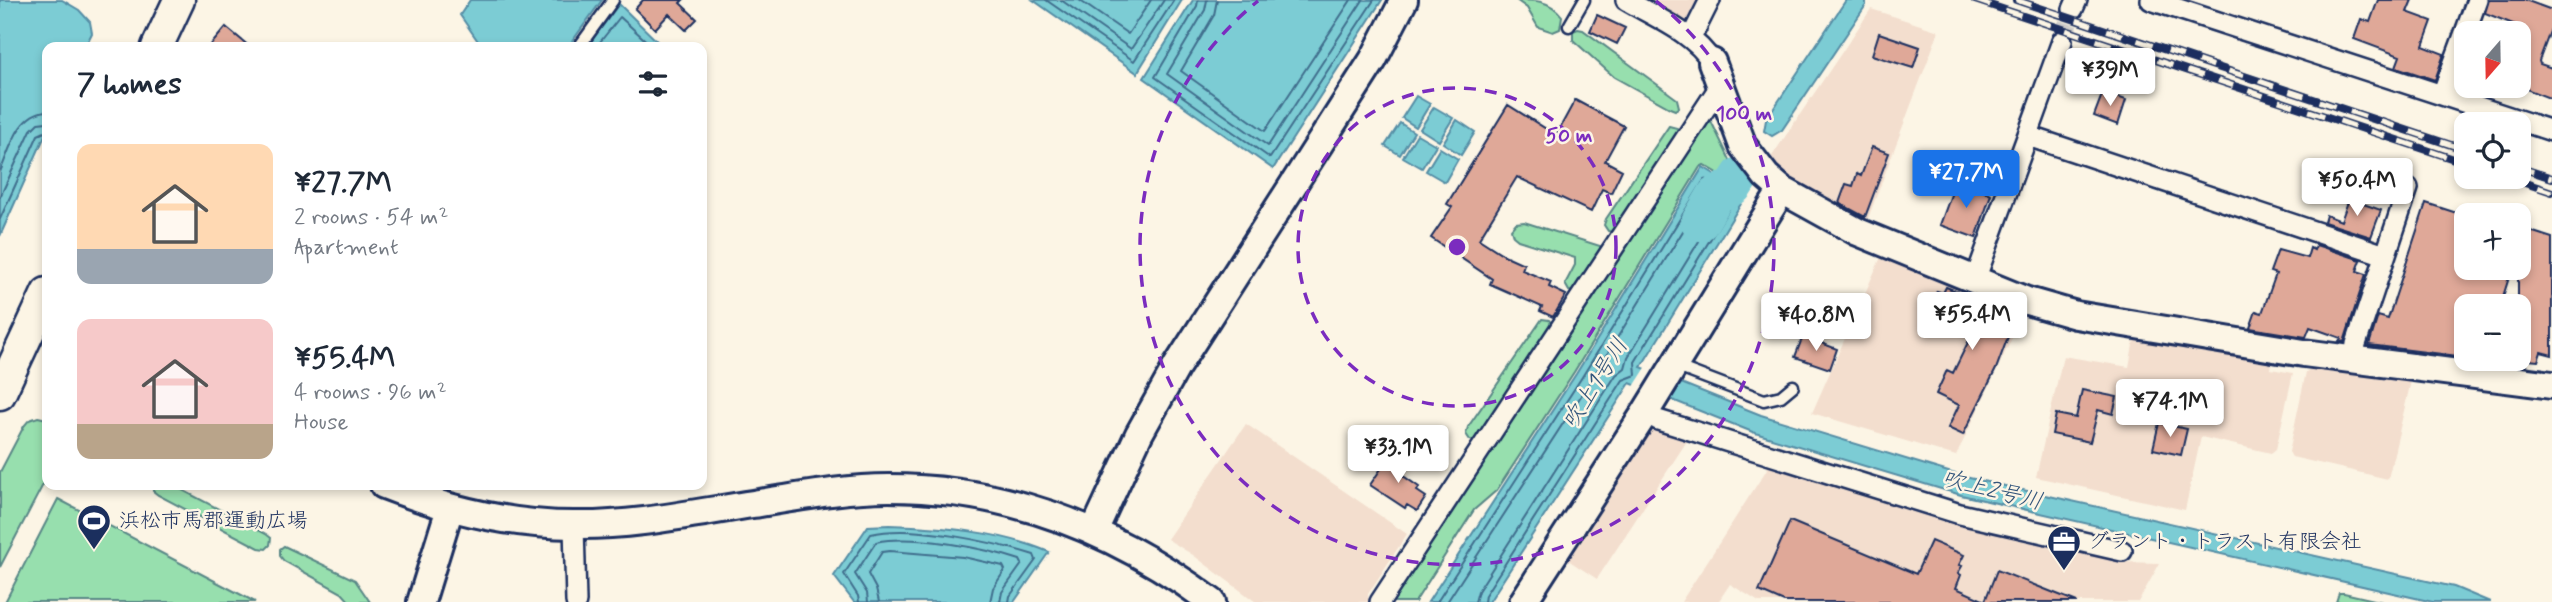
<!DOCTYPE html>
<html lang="en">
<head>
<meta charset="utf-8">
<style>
	:root { --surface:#fff; --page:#f6f6f7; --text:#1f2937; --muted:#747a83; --accent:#1a73e8 }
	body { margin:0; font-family:Mynerve,"Klee One",sans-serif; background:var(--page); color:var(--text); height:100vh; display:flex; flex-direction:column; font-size:26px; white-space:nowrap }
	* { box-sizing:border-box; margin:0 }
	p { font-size:23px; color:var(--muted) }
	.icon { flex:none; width:38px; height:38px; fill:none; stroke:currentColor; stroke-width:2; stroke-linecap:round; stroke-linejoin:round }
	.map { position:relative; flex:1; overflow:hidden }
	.side { position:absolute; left:42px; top:42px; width:665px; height:448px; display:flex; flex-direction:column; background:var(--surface); border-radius:14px; box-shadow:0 4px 10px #0003 }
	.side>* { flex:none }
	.needle { width:46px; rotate:200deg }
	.fabs { position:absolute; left:2454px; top:21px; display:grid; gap:14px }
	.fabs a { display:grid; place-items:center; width:77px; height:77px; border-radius:14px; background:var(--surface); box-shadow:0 4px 10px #0003; font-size:35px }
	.price { position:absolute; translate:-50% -60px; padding:0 16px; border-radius:7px; background:#fff; color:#222; font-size:23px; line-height:46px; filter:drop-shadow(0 2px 4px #0008) }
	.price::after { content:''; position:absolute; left:50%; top:42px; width:21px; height:16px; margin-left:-10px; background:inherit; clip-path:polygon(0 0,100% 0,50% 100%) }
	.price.on { background:var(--accent); color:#fff }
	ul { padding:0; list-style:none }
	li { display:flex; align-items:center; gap:21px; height:175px; padding:0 35px }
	li span { display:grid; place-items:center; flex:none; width:196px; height:140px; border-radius:14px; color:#555 }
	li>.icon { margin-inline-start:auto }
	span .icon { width:84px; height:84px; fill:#fffc; stroke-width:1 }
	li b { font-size:30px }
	h2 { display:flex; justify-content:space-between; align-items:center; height:84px; padding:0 35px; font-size:30px }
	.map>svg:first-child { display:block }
	.built { fill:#f3dece }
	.green { fill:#97dfae; stroke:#598786; stroke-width:2 }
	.water { fill:#7bccd4; stroke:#558da5; stroke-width:2 }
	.pier { fill:#fcf5e5 }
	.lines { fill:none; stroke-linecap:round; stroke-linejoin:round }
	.shore { stroke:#416e8d; stroke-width:2 }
	.river { stroke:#7bccd4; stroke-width:38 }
	.building { fill:#dfa898; stroke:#1b2f5e; stroke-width:2 }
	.street-tunnel { stroke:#cfcdca; stroke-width:19; stroke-dasharray:19 10; stroke-linecap:butt }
	.lane-casing { stroke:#1b2f5e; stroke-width:15 }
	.street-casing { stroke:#1b2f5e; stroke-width:24 }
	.secondary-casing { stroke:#1b2f5e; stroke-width:32 }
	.primary-casing { stroke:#1b2f5e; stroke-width:35 }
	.lane { stroke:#fcf5e5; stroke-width:10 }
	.street { stroke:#fcf5e5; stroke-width:19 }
	.secondary { stroke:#fcf5e5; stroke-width:26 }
	.primary { stroke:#fcf5e5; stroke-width:30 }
	.rail-casing { stroke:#1b2f5e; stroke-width:8 }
	.rail { stroke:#fcf5e5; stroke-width:5; stroke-dasharray:16; stroke-linecap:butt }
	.ring { fill:none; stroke:#7b2cbf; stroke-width:3.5; stroke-dasharray:12 9 }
	.labels { text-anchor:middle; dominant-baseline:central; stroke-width:5; stroke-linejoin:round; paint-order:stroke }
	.poi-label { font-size:21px; fill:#1b2f5e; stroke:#fcf5e5; text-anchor:start }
	.water-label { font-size:23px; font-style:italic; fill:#33567c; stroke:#fcf5e5 }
	.centre { fill:#7b2cbf; stroke:#fcf5e5; stroke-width:3.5 }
	.ring-label { font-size:21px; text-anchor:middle; font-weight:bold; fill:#7b2cbf; stroke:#fcf5e5; stroke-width:5; stroke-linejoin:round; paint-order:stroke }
</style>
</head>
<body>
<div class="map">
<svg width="2552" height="602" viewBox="0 0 2552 602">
	<rect width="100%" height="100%" fill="#fcf5e5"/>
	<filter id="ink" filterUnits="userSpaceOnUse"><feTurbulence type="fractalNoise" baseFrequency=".0143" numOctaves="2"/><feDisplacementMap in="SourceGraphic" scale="14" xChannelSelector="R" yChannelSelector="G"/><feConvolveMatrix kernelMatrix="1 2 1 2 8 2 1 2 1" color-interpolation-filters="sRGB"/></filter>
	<g filter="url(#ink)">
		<path class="built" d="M1644,0h57l-12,26z
			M1871,9l68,22 -72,190 -29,-14 -47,-28 -21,-20z
			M1881,257l142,58 -67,141 -144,-43z
			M2134,339l138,23 -1,7 22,4 -17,76 -5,4 -70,-16 -16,73 -149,-33 27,-121 66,11z
			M2312,368l99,13 -23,98 -96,-22 -3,-5 17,-80z
			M1246,424l161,110 -39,60v8h-112l-63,-47 -26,-16z
			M1652,430l35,11 -90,138 -29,-19z
			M1769,466l189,59 163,37 39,1 -22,39h-379l-29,-18 -12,18h-37z"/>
		<path class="green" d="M1516,0c18,0 34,0 46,16l-2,13 -7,3 -15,-5 -11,-19z
			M1578,29l5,1 94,69 2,8 -4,3 -5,-2 -56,-31 -41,-37v-9z
			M1709,117l21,43 1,15 -8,1 -19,-11 -4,2 -126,205 -77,118 -23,20 -59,92h-30z
			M1669,126l8,2 3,6 -66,98 -6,-1 -4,-6 2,-6z
			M1524,222l76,24 2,7 -27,39 -6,-1 -4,-7 10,-19v-7l-57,-18 -5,-4 -2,-7 5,-6z
			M1542,319l7,1 4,6 -76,115 -7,-1 -4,-6 2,-7z
			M38,417l9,2v58l-47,90v-95l24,-46 5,-6z
			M153,485h20l93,49 5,4 -1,7 -4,4 -7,-1 -101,-53 -5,-4z
			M58,499l197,103h-250z
			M284,546l71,34 15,22h-20l-8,-9 -58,-32 -4,-5v-7z
			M2339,593h5l39,9h-47z"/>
		<path class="water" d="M0,0h62l17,10 11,12 2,11 -7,14h-38v84l-47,105z
			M470,0h132l-34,47h-86l-22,-32z
			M1033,0h149l-45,73z
			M1193,0h189l-109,169 -129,-91z
			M1846,0h20v5l-84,125 -10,6 -8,-5 2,-11z
			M619,4l44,43h-76z
			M1416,96l14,8 -14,23 -14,-9z
			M1434,107l19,11 -14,23 -19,-12z
			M1457,120l18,12 -14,23 -18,-12z
			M1400,123l14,9 -14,23 -15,-9z
			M1417,134l19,11 -14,23 -19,-11z
			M1440,148l18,11 -13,23 -19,-11z
			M1703,167l44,27 -106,173 120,48 204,62 489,110 36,15h-57l-472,-107 -206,-62 -125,-50 -141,219h-61l148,-228z
			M889,525c54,2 110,6 160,27l-35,50h-160l-20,-26 34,-50z"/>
		<path class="pier" d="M1647,366l32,13 -13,22 -33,-13z"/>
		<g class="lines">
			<path class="shore" d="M1046,0l88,61 40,-61
				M1061,0l70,49 33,-49
				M1079,0l49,34 23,-34
				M1198,0l-1,6 -42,71 115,81 104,-158
				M1207,0l-2,10 -38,64 101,72 95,-146
				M1217,0l-3,15 -33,56 84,60 86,-131
				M596,47l24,-30 33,30
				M0,172c10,-23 18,-59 47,-61
				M0,197l31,-67 7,-7 9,-1
				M0,219l38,-84 9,-4
				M859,602l-1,-6 -14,-22 27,-40c42,-10 122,8 163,21l2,5 -26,36 -1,6
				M868,602l-1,-9 -12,-19 21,-32c37,-8 108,6 144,18l2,4 -20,28 -2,10
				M879,602l-3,-13 -8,-15 14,-22 8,-1 73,6 40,9 2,4 -12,18 -3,14
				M1437,602l145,-225 122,-197 4,-1 26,15 1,5 -100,163 1,13 -13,5 -138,215 -1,7
				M1447,602l143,-220 117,-190 4,-1 11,6 1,5 -95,155 -3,11 -9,7 -138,216 -3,11"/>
			<path class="river" d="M1700,222l16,-27 18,-9 7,-11"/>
		</g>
		<path class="building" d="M643,0h40l-3,3 17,16 -11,11 -17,-16 -14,15 -20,-20z
			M2378,0h34l-5,12 25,9 -9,25 21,8 -9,26 -39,-13 4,-11 -46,-17 7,-20 9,3z
			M2489,0h36l27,10v16l-13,35 1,3 12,4v31l-31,-12 3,-6 -6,-2v-53l-33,-13z
			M1597,15l28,13 -8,16 -27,-13z
			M226,27l24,20h-41z
			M1879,33l41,14 -7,21 -41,-13z
			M2103,92l23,8 -8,25 -24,-9z
			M1575,100l49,26 -19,35 17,9 -11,23 -9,-4 -11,23 -74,-35 -38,62 25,16 20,9 -2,6 29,12 -2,5 17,8 -13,22 -13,-6 2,-4 -52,-23 2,-5 -61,-41 21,-31 -5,-3 61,-99 48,30z
			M1872,147l17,6 -24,64 -26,-14 7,-19 7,2 4,-12 4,2z
			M1956,181l35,13 -15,44 -36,-13z
			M2349,199l32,11 -10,27 -47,-15 2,-7 15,6z
			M2426,203l40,13v52h46l-12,38h-34v51l-97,-12 9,-29 10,3z
			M2518,227l34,11v117l-11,-3 -3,9 -20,-2z
			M2316,245l45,15 -4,11 9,3 -22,68 -5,-1 2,-3 -31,-11 -4,10 -56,-9 6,-17 6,2 14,-39 -6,-2 8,-22 29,8 3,-10 4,2z
			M1946,287l70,28 -20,54 -33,66 -15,-7 11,-23 -23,-11 11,-24 6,3 22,-45 -46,-18 8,-19 6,2z
			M1803,336l34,13 -7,20 -35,-12z
			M2082,390l35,7 -4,17 -15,-4 -8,32 -38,-8 4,-20 20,4z
			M2159,423l28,6 -6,26 -28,-6z
			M1389,457l18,11 -5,7 17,12 -2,4 9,6 -9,14 -10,-6 -2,3 -35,-23z
			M1790,521l126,53 15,-33 33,14 -5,10 3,1 -4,7 3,2 -5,13 29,13 12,-31 80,32h-293l-25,-11z"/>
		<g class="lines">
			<path class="street-tunnel" d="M2062,41l11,-32"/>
			<g class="lane-casing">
				<path id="lane" d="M1569,26l15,-26
					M579,47l34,-47
					M1675,366l89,34 17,-4 12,-10"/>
			</g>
			<g class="street-casing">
				<path id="street" d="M1626,0c30,18 67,32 86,62
					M2151,0l401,131
					M2073,9l4,-9
					M1691,38l19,-38
					M2442,95l35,-95
					M2028,136l357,119
					M1975,280l87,-239
					M2354,359l2,-15 52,-156
					M1645,413l13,7 302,94 162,37
					M574,525l2,77
					M1380,602l340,-516"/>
			</g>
			<g class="secondary-casing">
				<path id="secondary" d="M1712,62l31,84 23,30 16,14 76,42 169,69 49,14 228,38 248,32
					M384,485c61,24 124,40 190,40 60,1 120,-12 179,-21 45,-7 90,-16 136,-16 121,0 228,43 323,114
					M1094,531l45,-97 38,-68 196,-306 31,-60
					M421,602l29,-94
					M1523,602l122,-189 137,-223"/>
			</g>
			<g class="primary-casing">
				<path id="primary" d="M157,47l22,-47
					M0,394l47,-101"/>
			</g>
			<use href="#lane" class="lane"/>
			<use href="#street" class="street"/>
			<use href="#secondary" class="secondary"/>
			<use href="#primary" class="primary"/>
			<g class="rail-casing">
				<path id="rail" d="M1975,0l491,163
					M2016,0l450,150
					M2518,167l34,11
					M2507,177l45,15"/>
			</g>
			<use href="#rail" class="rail"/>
		</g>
	</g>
	<g class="ring">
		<circle cx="1457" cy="247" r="159"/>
		<path d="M1656 1A317 317 0 1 1 1258 1"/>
	</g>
	<defs>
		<g id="stadium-pin" transform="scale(1.75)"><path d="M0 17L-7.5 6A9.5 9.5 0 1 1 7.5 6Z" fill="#1b2f5e" stroke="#fcf5e5"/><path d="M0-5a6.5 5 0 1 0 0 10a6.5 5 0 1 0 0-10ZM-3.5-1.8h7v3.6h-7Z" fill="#fff"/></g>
		<g id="office-pin" transform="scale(1.75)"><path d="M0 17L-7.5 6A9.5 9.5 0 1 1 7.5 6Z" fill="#1b2f5e" stroke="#fcf5e5"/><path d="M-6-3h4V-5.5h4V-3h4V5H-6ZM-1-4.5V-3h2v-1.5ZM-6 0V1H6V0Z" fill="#fff"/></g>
	</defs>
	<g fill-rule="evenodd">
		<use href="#stadium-pin" x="94" y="521"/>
		<use href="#office-pin" x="2064" y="542"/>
	</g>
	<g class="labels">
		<g class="poi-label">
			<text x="119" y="521">浜松市馬郡運動広場</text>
			<text x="2088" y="542">グラント・トラスト有限会社</text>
		</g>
		<g class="water-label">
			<text transform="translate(1596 384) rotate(-58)">吹上1号川</text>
			<text transform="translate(1992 491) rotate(14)">吹上2号川</text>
		</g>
	</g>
	<circle cx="1457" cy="247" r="10" class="centre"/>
	<g class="ring-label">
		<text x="1744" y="120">100 m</text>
		<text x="1569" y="142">50 m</text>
	</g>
</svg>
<div class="fabs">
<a><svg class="needle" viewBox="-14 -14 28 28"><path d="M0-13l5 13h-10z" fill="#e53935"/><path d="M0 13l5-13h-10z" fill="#747a83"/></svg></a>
<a><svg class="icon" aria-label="locate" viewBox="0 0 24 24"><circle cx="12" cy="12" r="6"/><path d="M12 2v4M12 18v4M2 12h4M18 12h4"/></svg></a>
<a>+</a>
<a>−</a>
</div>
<b class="price" style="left:2110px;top:108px">¥39M</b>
<b class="price on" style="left:1966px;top:210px">¥27.7M</b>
<b class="price" style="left:2357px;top:218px">¥50.4M</b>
<b class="price" style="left:1972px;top:352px">¥55.4M</b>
<b class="price" style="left:1816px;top:353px">¥40.8M</b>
<b class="price" style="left:2170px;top:439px">¥74.1M</b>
<b class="price" style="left:1398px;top:485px">¥33.1M</b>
<section class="side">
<h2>7 homes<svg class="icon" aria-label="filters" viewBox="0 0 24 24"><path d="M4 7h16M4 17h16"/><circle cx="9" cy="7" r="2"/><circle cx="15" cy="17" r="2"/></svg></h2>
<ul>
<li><span style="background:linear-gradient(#ffd9b3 75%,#9aa5b1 0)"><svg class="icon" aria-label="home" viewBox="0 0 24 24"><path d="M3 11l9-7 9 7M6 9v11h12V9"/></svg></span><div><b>¥27.7M</b><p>2 rooms · 54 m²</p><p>Apartment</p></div></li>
<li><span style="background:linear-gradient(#f6c9c9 75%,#b9a48a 0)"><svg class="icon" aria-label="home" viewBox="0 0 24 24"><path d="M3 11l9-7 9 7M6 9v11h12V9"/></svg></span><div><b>¥55.4M</b><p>4 rooms · 96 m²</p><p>House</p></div></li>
</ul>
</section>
</div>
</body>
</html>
